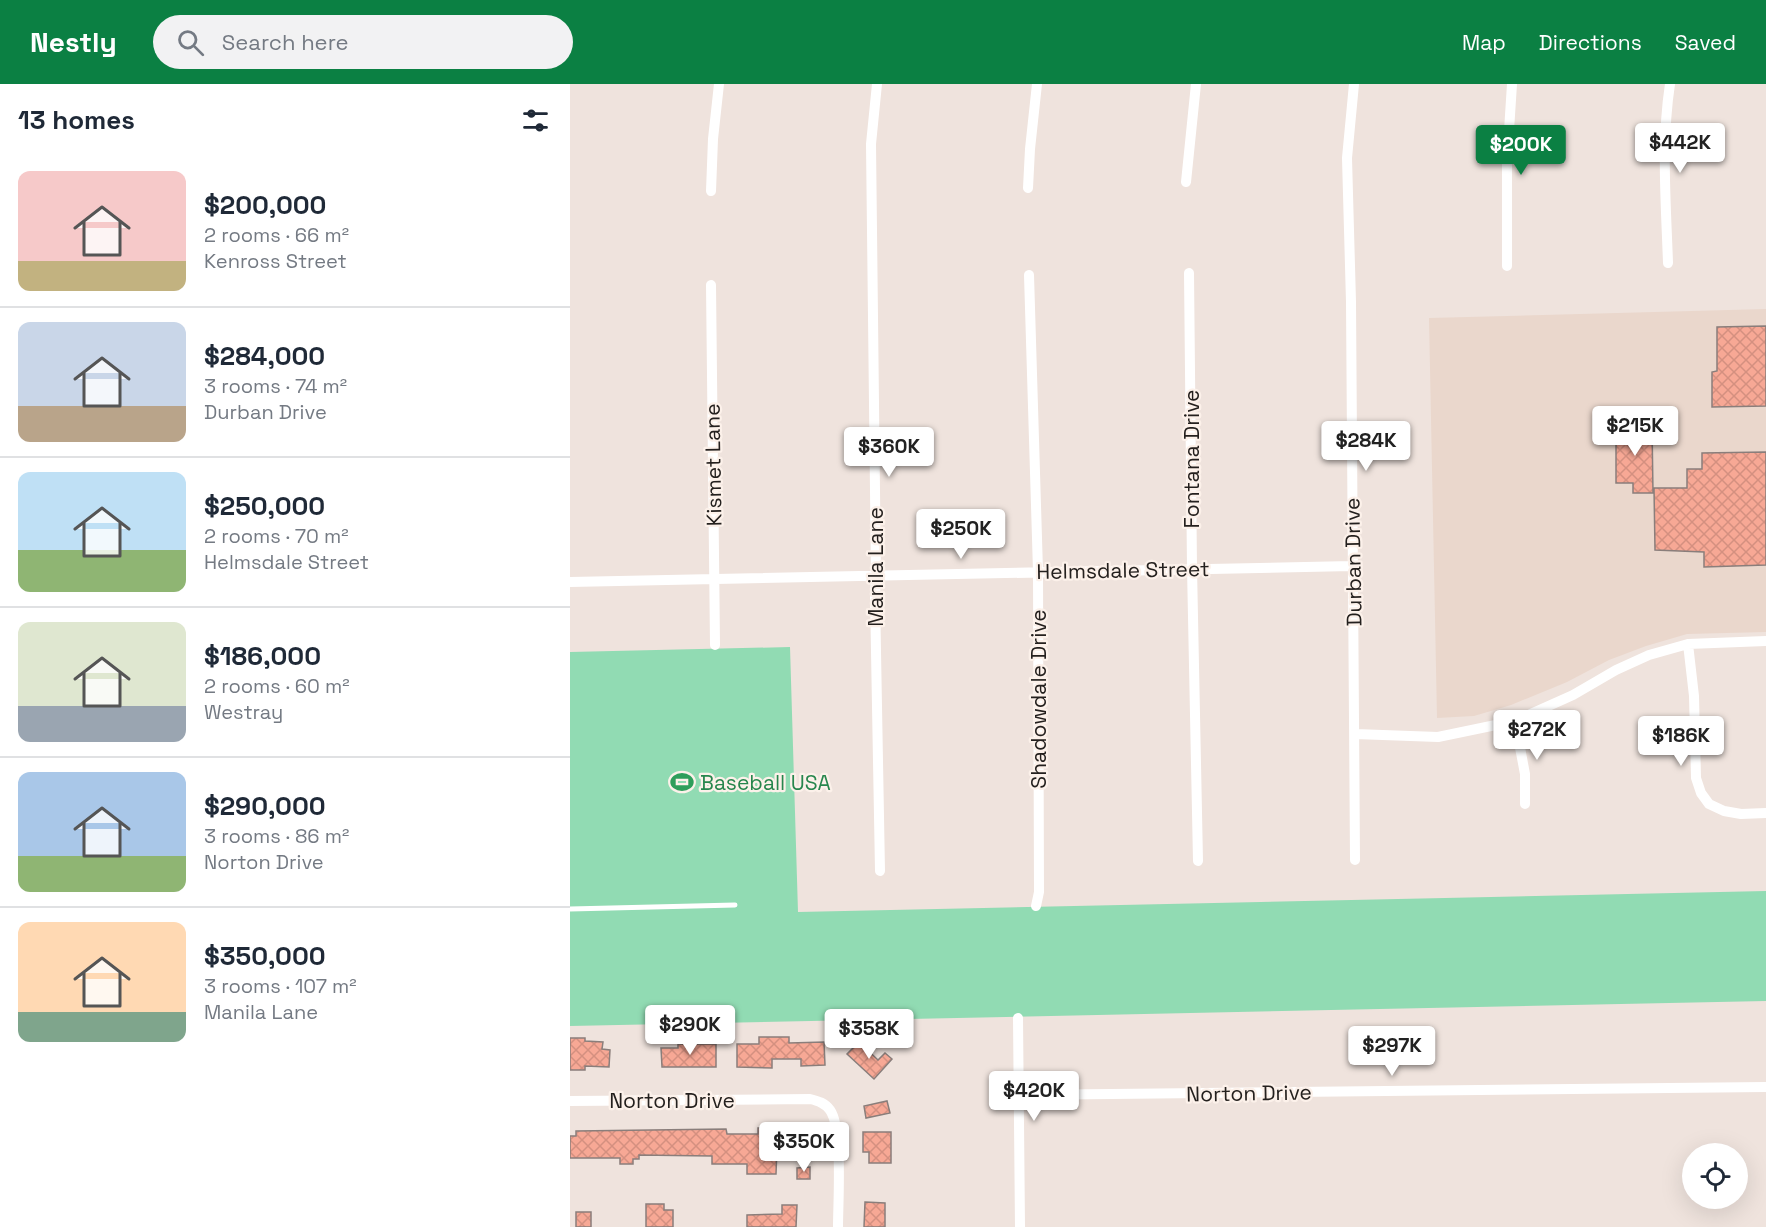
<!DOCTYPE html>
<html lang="en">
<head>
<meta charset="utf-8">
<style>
	:root { --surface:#fff; --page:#f2f2f3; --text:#1f2937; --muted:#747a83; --line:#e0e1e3; --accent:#0b8043 }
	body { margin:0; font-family:"Space Grotesk",sans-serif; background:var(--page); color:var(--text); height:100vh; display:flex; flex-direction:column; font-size:22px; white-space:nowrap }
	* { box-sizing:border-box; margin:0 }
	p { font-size:20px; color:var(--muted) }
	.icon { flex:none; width:33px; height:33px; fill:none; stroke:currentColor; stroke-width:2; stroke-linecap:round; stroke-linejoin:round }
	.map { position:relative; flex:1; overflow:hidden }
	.details { display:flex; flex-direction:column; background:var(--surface); width:570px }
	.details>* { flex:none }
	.tools { position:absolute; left:1112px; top:1059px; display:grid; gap:12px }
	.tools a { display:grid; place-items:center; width:66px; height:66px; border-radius:50%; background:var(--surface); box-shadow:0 6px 24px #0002; font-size:30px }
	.price { position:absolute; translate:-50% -51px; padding:0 14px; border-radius:6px; background:#fff; color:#222; font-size:20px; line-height:39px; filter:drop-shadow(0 2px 3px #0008) }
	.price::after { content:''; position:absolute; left:50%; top:36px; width:18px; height:14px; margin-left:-9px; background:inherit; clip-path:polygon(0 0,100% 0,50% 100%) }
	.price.on { background:var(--accent); color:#fff }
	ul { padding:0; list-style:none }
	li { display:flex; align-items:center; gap:18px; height:150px; padding:0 18px }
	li+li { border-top:2px solid var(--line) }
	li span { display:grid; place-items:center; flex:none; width:168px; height:120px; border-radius:12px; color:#555 }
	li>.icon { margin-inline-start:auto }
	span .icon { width:72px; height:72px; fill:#fffc; stroke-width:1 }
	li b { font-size:26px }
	h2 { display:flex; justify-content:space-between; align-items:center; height:72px; padding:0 18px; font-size:26px }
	header { display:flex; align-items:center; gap:36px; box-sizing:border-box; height:84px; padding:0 30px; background:var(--accent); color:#fff }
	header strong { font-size:28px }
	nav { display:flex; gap:33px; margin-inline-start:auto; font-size:21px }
	.search { width:420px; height:54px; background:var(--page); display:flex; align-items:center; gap:15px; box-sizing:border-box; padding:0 21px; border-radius:33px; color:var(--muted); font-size:22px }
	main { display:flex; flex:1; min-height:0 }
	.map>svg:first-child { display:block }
	.built { fill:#ead7cc }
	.grass { fill:#91dbb3 }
	.building { fill:url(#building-cross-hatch); stroke:#8a7e7b; stroke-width:1.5 }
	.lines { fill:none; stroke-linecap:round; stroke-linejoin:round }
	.lane { stroke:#fff; stroke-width:5 }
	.street { stroke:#fff; stroke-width:10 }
	.labels { text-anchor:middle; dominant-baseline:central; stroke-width:4.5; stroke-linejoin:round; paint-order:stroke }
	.street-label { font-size:21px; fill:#24201e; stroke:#fcf1ea }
	.leisure-label { font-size:21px; fill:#27864d; stroke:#fcf1ea; text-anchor:start }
</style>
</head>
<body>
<header>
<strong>Nestly</strong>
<div class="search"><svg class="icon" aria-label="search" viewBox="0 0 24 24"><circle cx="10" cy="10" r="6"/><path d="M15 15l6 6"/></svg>Search here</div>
<nav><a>Map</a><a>Directions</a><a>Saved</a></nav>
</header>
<main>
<section class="details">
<h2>13 homes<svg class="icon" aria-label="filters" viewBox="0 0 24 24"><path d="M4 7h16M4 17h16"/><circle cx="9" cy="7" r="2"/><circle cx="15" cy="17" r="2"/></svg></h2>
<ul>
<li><span style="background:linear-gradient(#f6c9c9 75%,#c2b280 0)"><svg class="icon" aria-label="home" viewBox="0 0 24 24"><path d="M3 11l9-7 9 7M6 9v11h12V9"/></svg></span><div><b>$200,000</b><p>2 rooms · 66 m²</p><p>Kenross Street</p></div></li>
<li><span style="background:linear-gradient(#c9d6e8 70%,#b9a48a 0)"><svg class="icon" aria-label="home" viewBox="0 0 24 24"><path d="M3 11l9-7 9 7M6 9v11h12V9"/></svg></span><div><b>$284,000</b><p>3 rooms · 74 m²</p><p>Durban Drive</p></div></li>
<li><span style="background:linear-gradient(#bfe0f5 65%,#8fb573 0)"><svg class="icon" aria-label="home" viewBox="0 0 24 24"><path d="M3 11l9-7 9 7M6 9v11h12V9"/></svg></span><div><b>$250,000</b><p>2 rooms · 70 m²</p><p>Helmsdale Street</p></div></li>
<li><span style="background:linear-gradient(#dfe7d0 70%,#9aa5b1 0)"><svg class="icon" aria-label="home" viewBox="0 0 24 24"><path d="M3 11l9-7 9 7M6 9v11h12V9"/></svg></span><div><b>$186,000</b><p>2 rooms · 60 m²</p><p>Westray</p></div></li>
<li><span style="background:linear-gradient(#a9c7e8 70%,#8fb573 0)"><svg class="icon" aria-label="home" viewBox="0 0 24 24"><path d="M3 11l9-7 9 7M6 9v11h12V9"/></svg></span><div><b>$290,000</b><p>3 rooms · 86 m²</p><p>Norton Drive</p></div></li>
<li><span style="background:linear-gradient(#ffd9b3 75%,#7fa58c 0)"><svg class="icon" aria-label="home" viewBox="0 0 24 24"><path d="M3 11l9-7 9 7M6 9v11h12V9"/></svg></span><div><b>$350,000</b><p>3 rooms · 107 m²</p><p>Manila Lane</p></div></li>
</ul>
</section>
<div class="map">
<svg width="1196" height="1143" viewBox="0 0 1196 1143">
	<defs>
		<pattern id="building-cross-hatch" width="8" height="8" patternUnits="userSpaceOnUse" patternTransform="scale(1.5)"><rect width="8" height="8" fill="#f7a895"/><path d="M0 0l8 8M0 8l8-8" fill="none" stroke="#d49080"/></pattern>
	</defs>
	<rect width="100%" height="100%" fill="#efe3dd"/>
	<path class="built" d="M1196,225v323l-79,2 -41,12 -37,14 -42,22 -56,23 -37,11 -37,2 -8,-400z"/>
	<path class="grass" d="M220,563l8,265 968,-21v110l-1196,25v-374z"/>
	<path class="building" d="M1196,242v80l-54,1v-35l5,-1v-44z
		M1082,340l1,69h-20v-10h-17v-58z
		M1196,368v113l-62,2v-15l-49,-2 -1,-62h33v-19h15v-16z
		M189,953h30v6l35,-1 1,23 -24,1v-7h-29v9l-35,-1v-23h22z
		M0,954h15v3l18,1 -1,7 8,1 -1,17 -24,-1v4h-15z
		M289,958l19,18 7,-7 7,6 -18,20 -27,-25z
		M108,960h38v23h-54l-1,-19h17z
		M317,1017l3,12 -24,5 -2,-12z
		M188,1044h19v4l29,1v16l-29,-1 -1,26h-29v-10h-35v-8l-73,-1v4h-6v5h-13v-6h-50v-22h6v-5l150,-2 1,5h31z
		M293,1048h28v31h-22v-11h-6z
		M240,1083v12h-13v-11z
		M295,1118l20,1v24h-21z
		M76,1120h18v6h9v17h-27z
		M212,1121h15l-1,22h-49v-12l35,-1z
		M6,1128h15v15h-15z"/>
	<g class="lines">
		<path class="lane" d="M0,825l165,-4"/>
		<path class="street" d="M307,0l-6,60 5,433 -1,19 5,275
			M784,0l-7,74 4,144 4,558
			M616,98l10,-98
			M458,104l2,-39 7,-65
			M141,107l2,-52 6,-55
			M1098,179c-2,-59 -7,-120 2,-179
			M937,182v-104l5,-78
			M619,189l3,295 6,293
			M459,191l9,296 1,321 -3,14
			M141,201l4,360
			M0,498l782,-16
			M1118,560l6,52 2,82 5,15 8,11 15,7 17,3 25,-1
			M945,637l10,53v30
			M785,650l83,3 77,-16 58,-26 43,-25 33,-15 39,-11 78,-3
			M448,934l2,209
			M449,1011l747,-8
			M0,1017l240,-2c8,2 15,4 20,11 13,18 8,92 8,117"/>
	</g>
	<defs>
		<g id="stadium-bare" transform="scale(1.8)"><path d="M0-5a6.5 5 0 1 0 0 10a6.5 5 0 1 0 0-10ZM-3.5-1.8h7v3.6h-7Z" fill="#2e9e5b" stroke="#fcf1ea" stroke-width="2.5" paint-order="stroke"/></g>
	</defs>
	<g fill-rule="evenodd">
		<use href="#stadium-bare" x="112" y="698"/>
	</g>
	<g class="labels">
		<g class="street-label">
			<text transform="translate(621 375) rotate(-90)">Fontana Drive</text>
			<text transform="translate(143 381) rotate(-91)">Kismet Lane</text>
			<text transform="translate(783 478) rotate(-91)">Durban Drive</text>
			<text transform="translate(305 483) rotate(-90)">Manila Lane</text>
			<text transform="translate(553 486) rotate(-1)">Helmsdale Street</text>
			<text transform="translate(468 615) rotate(-90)">Shadowdale Drive</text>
			<text transform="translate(679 1009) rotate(-1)">Norton Drive</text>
			<text x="102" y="1016">Norton Drive</text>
		</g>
		<g class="leisure-label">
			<text x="130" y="698">Baseball USA</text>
		</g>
	</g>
</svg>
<div class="tools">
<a><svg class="icon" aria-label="locate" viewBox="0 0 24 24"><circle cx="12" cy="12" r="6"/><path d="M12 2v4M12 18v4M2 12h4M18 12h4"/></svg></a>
</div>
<b class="price" style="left:1110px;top:90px">$442K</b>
<b class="price on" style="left:951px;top:92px">$200K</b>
<b class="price" style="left:1065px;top:373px">$215K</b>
<b class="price" style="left:796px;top:388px">$284K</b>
<b class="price" style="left:319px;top:394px">$360K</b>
<b class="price" style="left:391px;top:476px">$250K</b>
<b class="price" style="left:967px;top:677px">$272K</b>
<b class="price" style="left:1111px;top:683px">$186K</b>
<b class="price" style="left:120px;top:972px">$290K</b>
<b class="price" style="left:299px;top:976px">$358K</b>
<b class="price" style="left:822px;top:993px">$297K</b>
<b class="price" style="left:464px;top:1038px">$420K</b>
<b class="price" style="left:234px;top:1089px">$350K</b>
</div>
</main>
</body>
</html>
